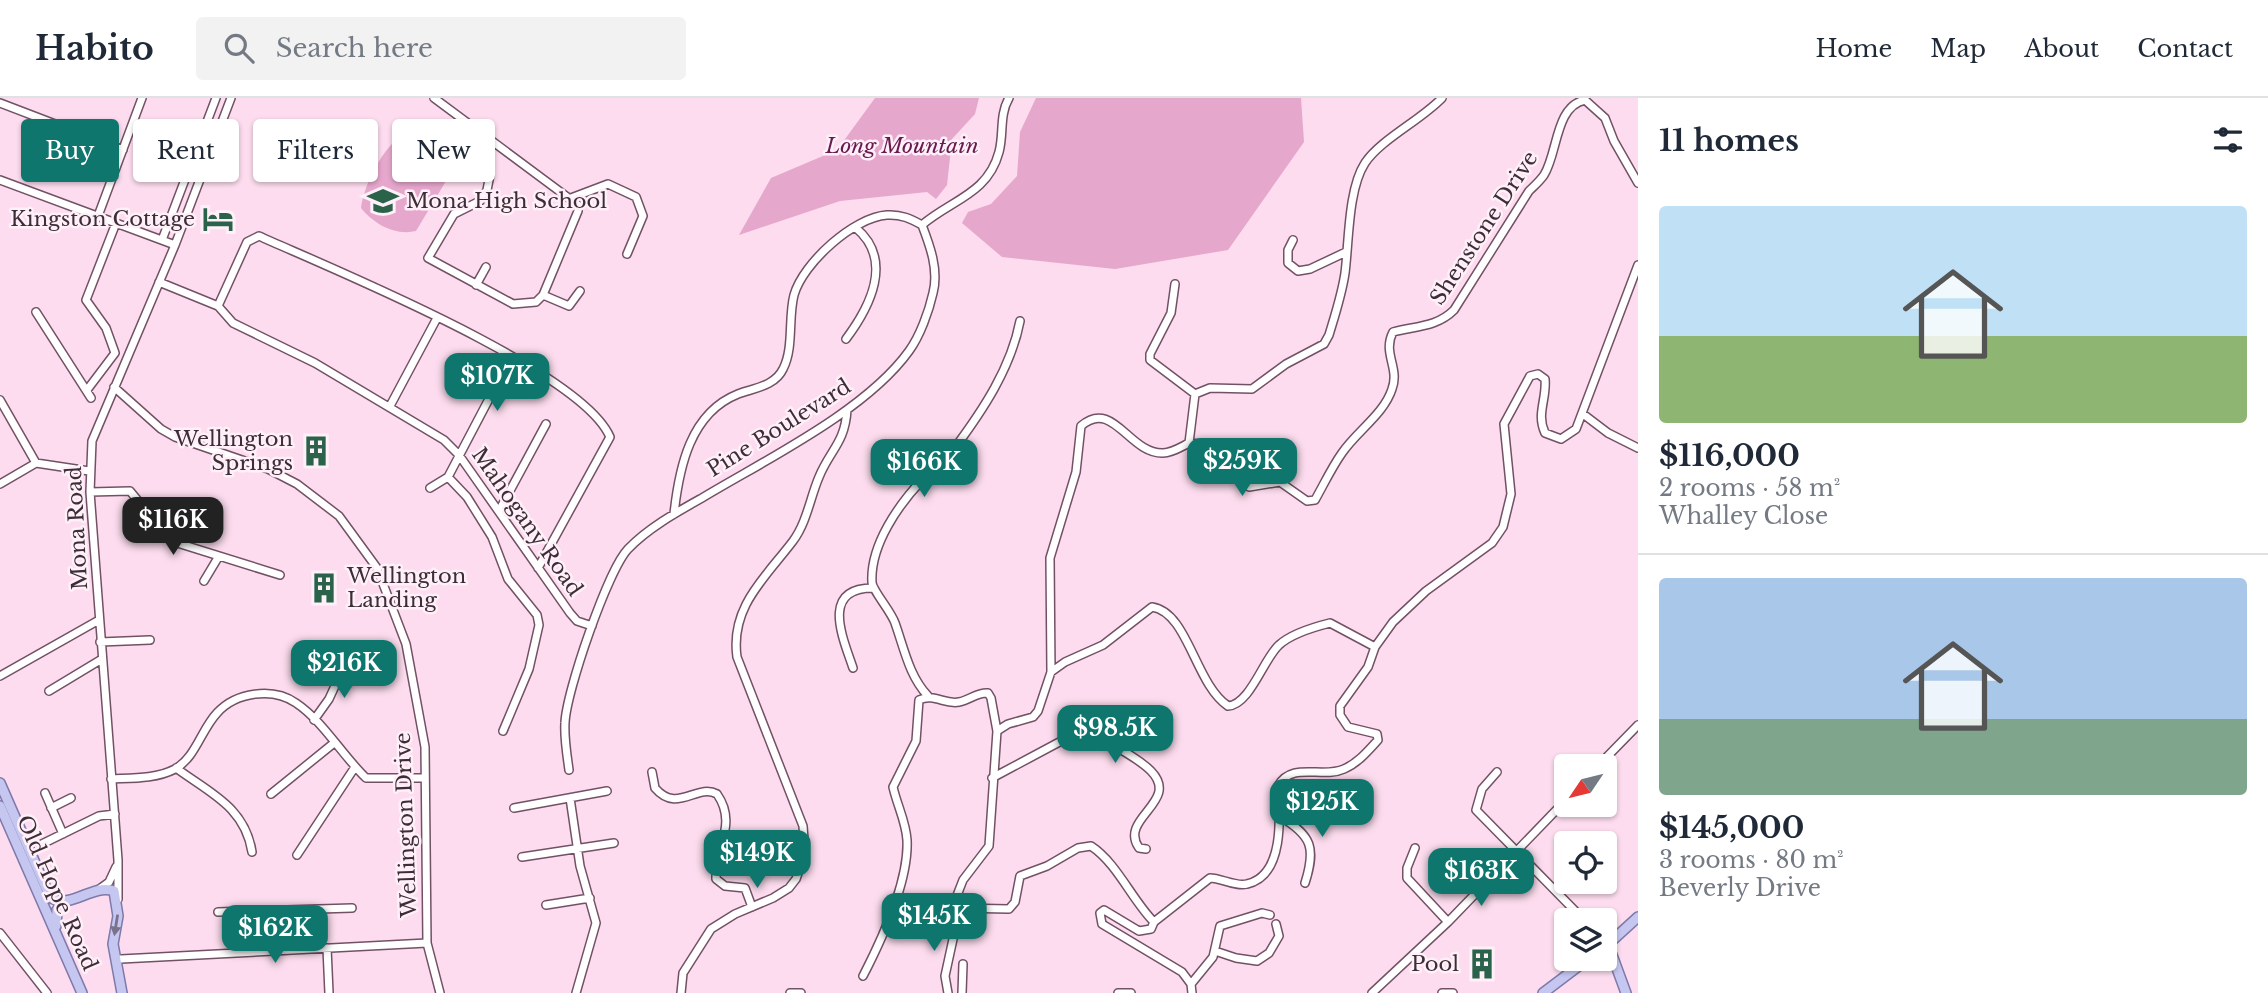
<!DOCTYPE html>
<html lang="en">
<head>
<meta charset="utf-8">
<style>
	:root { --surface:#fff; --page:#f2f2f3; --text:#1f2937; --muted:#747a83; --line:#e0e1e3; --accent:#0f766e }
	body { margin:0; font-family:"Libre Baskerville",serif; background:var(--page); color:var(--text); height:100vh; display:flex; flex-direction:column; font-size:26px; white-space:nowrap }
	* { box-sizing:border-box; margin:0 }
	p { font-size:23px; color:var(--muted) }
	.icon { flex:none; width:38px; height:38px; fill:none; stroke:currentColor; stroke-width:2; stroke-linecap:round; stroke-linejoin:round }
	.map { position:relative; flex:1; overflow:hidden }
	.details { display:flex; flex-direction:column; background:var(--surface); width:630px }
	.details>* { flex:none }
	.hud { position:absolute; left:21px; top:21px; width:665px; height:63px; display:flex; gap:14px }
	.needle { width:46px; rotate:235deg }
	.fabs { position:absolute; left:1554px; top:656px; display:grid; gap:14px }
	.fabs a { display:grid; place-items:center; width:63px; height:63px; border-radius:7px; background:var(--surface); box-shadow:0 2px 5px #0004; font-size:35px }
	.price { position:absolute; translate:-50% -60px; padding:0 16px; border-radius:14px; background:var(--accent); color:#fff; font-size:23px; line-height:46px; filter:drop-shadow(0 2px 4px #0008) }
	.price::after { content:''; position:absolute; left:50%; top:42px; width:21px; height:16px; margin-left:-10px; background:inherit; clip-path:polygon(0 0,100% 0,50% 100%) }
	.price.on { background:#222; color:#fff }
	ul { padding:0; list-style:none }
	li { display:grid; align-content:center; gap:14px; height:371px; padding:0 21px }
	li+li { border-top:2px solid var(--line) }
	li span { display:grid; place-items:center; height:217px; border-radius:7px; color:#555 }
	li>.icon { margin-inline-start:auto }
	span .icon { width:126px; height:126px; fill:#fffc; stroke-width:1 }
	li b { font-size:30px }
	h2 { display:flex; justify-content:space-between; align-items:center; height:84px; padding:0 21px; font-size:30px }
	.tag { padding:0 24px; border-radius:7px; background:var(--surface); box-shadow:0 2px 5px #0004; font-size:24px; line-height:63px }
	.tag.on { background:var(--accent); color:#fff }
	header { display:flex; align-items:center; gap:42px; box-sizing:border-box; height:98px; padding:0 35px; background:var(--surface); border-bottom:2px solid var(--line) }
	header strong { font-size:33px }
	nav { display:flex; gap:38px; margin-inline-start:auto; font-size:24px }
	.search { width:490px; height:63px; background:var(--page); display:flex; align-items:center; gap:18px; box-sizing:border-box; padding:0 24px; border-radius:7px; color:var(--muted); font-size:26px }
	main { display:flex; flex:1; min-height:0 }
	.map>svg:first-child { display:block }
	.green { fill:#e6a7cc }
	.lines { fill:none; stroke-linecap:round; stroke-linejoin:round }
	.minor-casing { stroke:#725165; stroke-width:10 }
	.major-casing { stroke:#7d79a9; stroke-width:12 }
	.minor { stroke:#fff; stroke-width:7 }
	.major { stroke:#c6c7f1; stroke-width:9 }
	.oneway { fill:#7a728a }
	.labels { text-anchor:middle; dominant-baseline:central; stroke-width:5; stroke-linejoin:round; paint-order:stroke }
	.park-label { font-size:21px; font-style:italic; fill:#681a4f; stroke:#ffeff8 }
	.poi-label { font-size:21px; fill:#3c2d36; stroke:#ffeff8; text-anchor:end }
	.street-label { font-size:21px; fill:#3c2d36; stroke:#ffeff8 }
</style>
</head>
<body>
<header>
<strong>Habito</strong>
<div class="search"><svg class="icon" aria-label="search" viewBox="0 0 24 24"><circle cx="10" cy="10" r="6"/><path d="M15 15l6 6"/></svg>Search here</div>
<nav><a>Home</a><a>Map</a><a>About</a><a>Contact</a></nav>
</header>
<main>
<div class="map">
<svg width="1638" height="895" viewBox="0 0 1638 895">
	<rect width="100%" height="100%" fill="#fcdcee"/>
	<path class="green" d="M875,0h104l-4,16 -23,25 -5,46 -11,14 -9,-7 -87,9 -101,34 32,-57 66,-28z
		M1036,0h265l3,44 -76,108 -113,19 -113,-12 -40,-34 6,-11 23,-8 26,-28 3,-44z
		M413,30c15,-1 32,11 43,20l2,13 -42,70c-21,5 -42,-7 -55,-23 4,-28 26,-69 52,-80z"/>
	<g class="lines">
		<g class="minor-casing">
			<path id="minor" d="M434,0l144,107v6l-35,84 -7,7 -23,2 -85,-46 26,-44 26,-13 7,-11 3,-15
				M0,5l123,47
				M0,82l175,65
				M571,100l37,-14 28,13 7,19 -16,38
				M98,118l44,-118
				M922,127c29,-25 66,-31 77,-73 5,-18 0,-37 10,-54
				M162,142l54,-142
				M1293,142l-5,10v13l10,8 12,-2 36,-17
				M159,184l59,24
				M1175,186l-4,29 -21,41v6l45,34
				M476,187l10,-18
				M543,197l26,11 11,-15
				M218,208l29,-64 12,-6c71,32 323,134 351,201l-72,131
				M218,208l15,17 82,40 129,77 15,15 111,158 7,8 15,5
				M36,214l55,86
				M846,241c24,-32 48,-79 10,-111
				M114,289l47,42 14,8 93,32 29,15 42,32 38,52 29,76 19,103 2,196 13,50
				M87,292l28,-37 -9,-25 -20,-28 30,-77
				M0,302l36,63
				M390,308l47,-88
				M1583,316l25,19 30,15
				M1189,345c60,3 31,20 60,44l31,-5 27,19 8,-1c9,-16 17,-33 27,-47 15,-22 42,-39 50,-64 8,-21 -10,-36 1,-57 23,-6 44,-5 61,-22l75,-119c5,-5 11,-10 15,-16 14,-22 11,-69 41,-75l20,18 9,23 24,42
				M448,379l19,20 25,40 16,42 29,36 2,10 -10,44 -26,62
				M0,386l36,-21 53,8
				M430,390l18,-11 63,-120
				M90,394l40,-1 41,50 109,34
				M499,413l47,-87
				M204,483l15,-25
				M100,544l50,-2
				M853,570c-10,-30 -33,-80 20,-80
				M1051,574l14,-10 38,-17 49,-38c36,5 43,77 76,99 22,-1 36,-48 51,-61 12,-11 35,-18 51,-22l45,24
				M0,578l99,-56
				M49,593l53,-32
				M928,598c-19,-20 -24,-48 -33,-73 -4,-12 -23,-33 -23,-41 -2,-37 27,-78 51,-103 10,-11 23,-19 31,-30 29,-39 57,-81 66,-128
				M314,622l15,-21 11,-24
				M1598,668l40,-41
				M176,670c34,25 69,39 76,84
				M569,672c-2,-15 -5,-32 -4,-47 1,-31 43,-153 63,-174 20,-21 49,-37 74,-51 63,-38 164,-87 207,-147 11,-15 20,-40 24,-58 6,-23 -3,-47 -11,-68 -11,-6 -21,-11 -35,-10 -33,2 -84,48 -93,80 -6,23 0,53 -11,74 -8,17 -29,19 -45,25 -48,19 -59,74 -64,120
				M652,674l3,16c22,26 42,-5 62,6 21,30 -2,53 -1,85l9,7 20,2 7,19
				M1497,674l-15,17 -6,21 108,110
				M992,680l88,-47 10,1c19,12 45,23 61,39 30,31 -33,47 -12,77l7,1
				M111,681c20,-1 45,0 64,-10 21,-12 26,-39 42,-56 19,-21 56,-26 79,-10 27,18 46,52 70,75h59
				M45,695l18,41
				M271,696l63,-51
				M570,700l10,68 16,57 -20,70
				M51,710l20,-10
				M514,710l93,-17
				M1281,719c31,19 35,31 24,66
				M42,746l57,-28 16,-2
				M1415,750l-8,20v10l41,44
				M297,757l58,-88
				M522,759l92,-14
				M98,792l11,-8 7,-15
				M118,801v-39l-28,-368 2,-51 83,-196 56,-147
				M546,807l44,-7
				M956,810l53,1 6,-7 5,-26 27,-10 31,-18 13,-2c26,17 41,54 63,76l-3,7 -12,2 -35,-21 -4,3 2,11 80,48 9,12 1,9
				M296,812l1,25
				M218,814l134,-4
				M1154,824l56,-44c11,0 26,9 37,6 38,-8 33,-70 31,-98 14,-25 44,-7 66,-17 14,-6 24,-18 34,-29l-1,-6 -29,-7 -8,-12v-9l28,-39 7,-20 18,-25 33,-31 66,-48 11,-16 8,-33 -7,-70 26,-48 8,-2 7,5c2,20 -9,35 0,54l16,6 15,-10 62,-164
				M0,835l47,60
				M327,850l2,45
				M1215,853l21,7 21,3 12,-8 10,-17 -3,-12
				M121,861l306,-16
				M863,878c18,-35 46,-96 44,-136 -1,-18 -10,-35 -14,-53l23,-46 3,-41c15,-7 26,5 40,2 11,-2 18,-10 29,-9l3,5 6,33
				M1191,886l22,-27 7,-31 42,-13 8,2
				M681,895l2,-20 28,-44 24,-15 38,-16 16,-10 7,-9 9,-26 -2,-27 -66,-169c-7,-50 28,-79 56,-116 14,-19 17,-43 26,-64 11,-27 26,-34 28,-67
				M790,895h11
				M948,895l-3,-17 13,-60 -2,-18 7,-18 26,-34 8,-115 11,-7 25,-7 5,-6 13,-39 -1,-114 26,-86 5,-46c32,-28 48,28 82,27 9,0 18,-6 26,-10l6,-49 15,-6 42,1 34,-25 38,-20 5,-9c6,-20 13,-41 16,-62 4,-31 3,-84 20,-110 15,-23 56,-43 77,-65
				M962,895l1,-29
				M1118,895h13
				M1372,895l76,-71 118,-122
				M1442,895h11"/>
		</g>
		<g class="major-casing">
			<path id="major" d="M0,685l50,114c20,14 42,-14 64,-6l4,25 -5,28 9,49
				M0,708l82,187
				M56,828l1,-16 9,-9
				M1608,846l18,49
				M1605,849l33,-30
				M1543,895l45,-34"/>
		</g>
		<use href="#minor" class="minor"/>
		<use href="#major" class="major"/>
	</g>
	<defs><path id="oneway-solid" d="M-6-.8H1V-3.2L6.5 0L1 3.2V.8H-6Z" transform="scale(1.75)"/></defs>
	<use class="oneway" href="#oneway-solid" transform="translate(116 827) rotate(99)"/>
	<defs>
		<g id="school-bare" transform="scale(2.415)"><path d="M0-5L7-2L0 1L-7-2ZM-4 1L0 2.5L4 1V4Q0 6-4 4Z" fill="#2a624a" stroke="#ffeff8" stroke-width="2.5" paint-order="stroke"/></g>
		<g id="hotel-bare" transform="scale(2.415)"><path d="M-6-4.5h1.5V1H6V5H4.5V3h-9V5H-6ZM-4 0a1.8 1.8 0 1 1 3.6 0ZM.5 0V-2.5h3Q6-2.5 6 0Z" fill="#2a624a" stroke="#ffeff8" stroke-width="2.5" paint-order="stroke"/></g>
		<g id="building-bare" transform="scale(2.415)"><path d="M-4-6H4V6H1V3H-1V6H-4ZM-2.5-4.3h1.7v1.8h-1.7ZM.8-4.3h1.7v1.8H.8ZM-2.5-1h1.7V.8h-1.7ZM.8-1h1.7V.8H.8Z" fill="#2a624a" stroke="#ffeff8" stroke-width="2.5" paint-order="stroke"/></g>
	</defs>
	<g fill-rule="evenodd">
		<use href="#school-bare" x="383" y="103"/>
		<use href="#hotel-bare" x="218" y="121"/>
		<use href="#building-bare" x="316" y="353"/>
		<use href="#building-bare" x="324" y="490"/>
		<use href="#building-bare" x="1482" y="866"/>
	</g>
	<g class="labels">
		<g class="park-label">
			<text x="902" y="48">Long Mountain</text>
		</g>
		<g class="poi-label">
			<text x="406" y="103" text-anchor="start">Mona High School</text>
			<text x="195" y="121">Kingston Cottage</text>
			<text x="293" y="341">Wellington<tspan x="293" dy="24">Springs</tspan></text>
			<text x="347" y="478" text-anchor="start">Wellington<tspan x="347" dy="24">Landing</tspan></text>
			<text x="1459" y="866">Pool</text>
		</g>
		<g class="street-label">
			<text transform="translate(1484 130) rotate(-57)">Shenstone Drive</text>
			<text transform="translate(779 330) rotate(-32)">Pine Boulevard</text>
			<text transform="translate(527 424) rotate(55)">Mahogany Road</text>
			<text transform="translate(77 430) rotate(-93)">Mona Road</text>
			<text transform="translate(406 727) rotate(-92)">Wellington Drive</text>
			<text transform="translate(57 795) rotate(66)">Old Hope Road</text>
		</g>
	</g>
</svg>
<div class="fabs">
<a><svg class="needle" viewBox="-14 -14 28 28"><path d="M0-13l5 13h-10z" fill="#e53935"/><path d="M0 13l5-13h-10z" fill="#747a83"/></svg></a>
<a><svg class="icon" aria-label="locate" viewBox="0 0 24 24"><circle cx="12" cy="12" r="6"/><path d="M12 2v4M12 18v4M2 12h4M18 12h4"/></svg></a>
<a><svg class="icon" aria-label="layers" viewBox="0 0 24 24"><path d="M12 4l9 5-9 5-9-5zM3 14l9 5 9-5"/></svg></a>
</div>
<b class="price" style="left:497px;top:315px">$107K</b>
<b class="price" style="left:1242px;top:400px">$259K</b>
<b class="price" style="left:924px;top:401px">$166K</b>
<b class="price on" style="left:173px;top:459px">$116K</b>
<b class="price" style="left:344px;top:602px">$216K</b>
<b class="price" style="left:1115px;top:667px">$98.5K</b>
<b class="price" style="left:1322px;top:741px">$125K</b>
<b class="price" style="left:757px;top:792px">$149K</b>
<b class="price" style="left:1481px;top:810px">$163K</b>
<b class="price" style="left:934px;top:855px">$145K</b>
<b class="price" style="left:275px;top:867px">$162K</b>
<div class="hud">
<a class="tag on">Buy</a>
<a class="tag">Rent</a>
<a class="tag">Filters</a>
<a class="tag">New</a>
</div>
</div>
<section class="details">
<h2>11 homes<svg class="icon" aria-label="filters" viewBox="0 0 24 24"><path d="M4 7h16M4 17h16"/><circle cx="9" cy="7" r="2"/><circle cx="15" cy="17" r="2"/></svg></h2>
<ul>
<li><span style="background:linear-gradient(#bfe0f5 60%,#8fb573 0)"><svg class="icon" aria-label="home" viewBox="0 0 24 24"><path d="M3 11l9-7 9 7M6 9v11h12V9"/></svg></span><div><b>$116,000</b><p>2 rooms · 58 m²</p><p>Whalley Close</p></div></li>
<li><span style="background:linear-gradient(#a9c7e8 65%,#7fa58c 0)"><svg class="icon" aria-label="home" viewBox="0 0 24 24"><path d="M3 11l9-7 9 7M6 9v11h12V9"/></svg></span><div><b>$145,000</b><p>3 rooms · 80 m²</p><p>Beverly Drive</p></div></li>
</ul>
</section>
</main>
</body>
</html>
